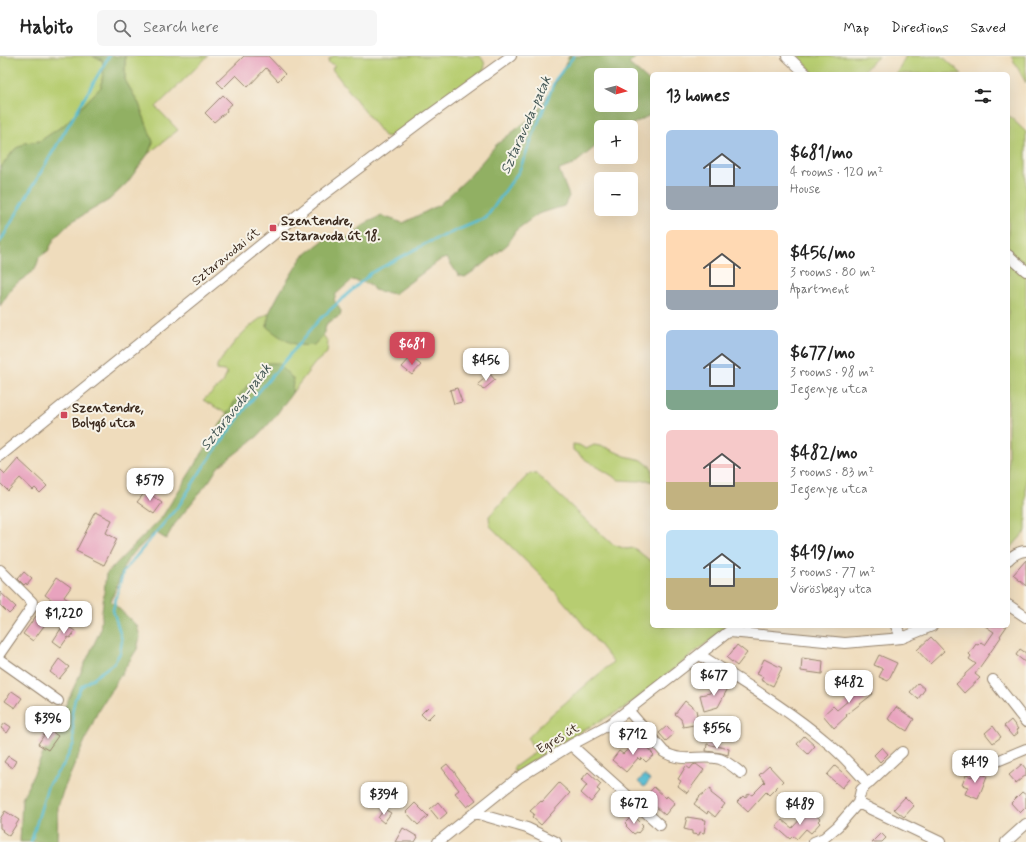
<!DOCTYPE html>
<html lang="en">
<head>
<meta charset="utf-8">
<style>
	:root { --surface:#fff; --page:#f6f6f6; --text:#222; --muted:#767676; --line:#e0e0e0; --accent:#d1495b }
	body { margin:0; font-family:Mynerve,sans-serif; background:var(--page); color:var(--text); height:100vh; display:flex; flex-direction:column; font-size:15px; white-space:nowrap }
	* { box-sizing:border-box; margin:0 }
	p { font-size:13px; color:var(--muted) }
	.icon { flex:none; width:22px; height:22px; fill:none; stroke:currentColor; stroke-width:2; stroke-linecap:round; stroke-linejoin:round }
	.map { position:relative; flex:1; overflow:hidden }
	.details { position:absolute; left:650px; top:16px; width:360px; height:556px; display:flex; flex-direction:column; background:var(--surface); border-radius:6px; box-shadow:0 4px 16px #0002 }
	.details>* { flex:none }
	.needle { width:26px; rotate:96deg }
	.buttons { position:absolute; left:594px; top:12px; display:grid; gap:8px }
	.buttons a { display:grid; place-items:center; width:44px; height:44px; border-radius:6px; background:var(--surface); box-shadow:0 4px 16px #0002; font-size:20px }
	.price { position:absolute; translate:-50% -34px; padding:0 9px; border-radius:8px; background:#fff; color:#222; font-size:13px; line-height:26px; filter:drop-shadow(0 1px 2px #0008) }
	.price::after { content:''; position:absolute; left:50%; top:24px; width:12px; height:9px; margin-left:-6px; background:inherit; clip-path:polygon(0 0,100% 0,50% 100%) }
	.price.selected { background:var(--accent); color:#fff }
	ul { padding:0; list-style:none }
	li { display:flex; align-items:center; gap:12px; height:100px; padding:0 16px }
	li span { display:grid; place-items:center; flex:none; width:112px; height:80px; border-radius:6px; color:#555 }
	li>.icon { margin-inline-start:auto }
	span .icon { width:48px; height:48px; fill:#fffc; stroke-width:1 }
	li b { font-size:17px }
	h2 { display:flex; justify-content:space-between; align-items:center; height:48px; padding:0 16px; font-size:17px }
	header { display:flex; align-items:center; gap:24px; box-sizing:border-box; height:56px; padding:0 20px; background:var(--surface); border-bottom:1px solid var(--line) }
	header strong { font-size:19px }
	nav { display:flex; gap:22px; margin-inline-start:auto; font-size:14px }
	.search { width:280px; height:36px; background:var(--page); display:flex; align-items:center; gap:10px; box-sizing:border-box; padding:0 14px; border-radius:6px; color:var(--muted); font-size:15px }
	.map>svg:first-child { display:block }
	.green { fill:#b7cd71; stroke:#797c48 }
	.forest { fill:#91b063; stroke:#666d40; fill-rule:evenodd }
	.water { fill:#54bcd2; stroke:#487378 }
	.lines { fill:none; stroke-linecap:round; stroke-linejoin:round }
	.stream { stroke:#54bcd2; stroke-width:2.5 }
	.building { fill:#e8a3be }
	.minor-casing { stroke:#95836d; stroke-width:12 }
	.minor { stroke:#fff; stroke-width:10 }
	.poi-dot { fill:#d1495b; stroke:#f7f3e8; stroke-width:1.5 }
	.labels { text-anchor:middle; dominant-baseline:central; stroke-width:4; stroke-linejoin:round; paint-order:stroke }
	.poi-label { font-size:13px; font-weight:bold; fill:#3b2a1e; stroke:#f7f3e8; text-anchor:start }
	.street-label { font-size:13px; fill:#3b2a1e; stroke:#f7f3e8 }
	.water-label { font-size:14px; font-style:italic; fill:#425654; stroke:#f7f3e8 }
</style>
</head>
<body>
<header>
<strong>Habito</strong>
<div class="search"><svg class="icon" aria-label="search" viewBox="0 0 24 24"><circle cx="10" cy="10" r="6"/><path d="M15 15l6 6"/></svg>Search here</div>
<nav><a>Map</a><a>Directions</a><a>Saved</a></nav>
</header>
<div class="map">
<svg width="1026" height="786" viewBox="0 0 1026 786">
	<rect width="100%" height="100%" fill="#f7f3e8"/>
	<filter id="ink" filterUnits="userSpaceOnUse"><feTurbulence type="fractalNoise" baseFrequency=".025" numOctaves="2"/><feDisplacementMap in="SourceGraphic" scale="8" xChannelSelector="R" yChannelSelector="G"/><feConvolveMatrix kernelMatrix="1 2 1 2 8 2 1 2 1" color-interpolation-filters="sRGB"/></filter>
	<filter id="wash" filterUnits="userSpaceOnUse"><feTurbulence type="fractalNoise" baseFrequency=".012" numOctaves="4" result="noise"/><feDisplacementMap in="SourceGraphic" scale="16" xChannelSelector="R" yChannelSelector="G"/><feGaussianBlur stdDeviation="0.9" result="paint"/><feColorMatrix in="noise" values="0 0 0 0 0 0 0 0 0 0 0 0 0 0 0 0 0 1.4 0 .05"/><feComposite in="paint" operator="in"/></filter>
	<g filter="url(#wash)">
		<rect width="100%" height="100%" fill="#efdcbc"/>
		<path class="green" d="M0,0h92l10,4 2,7 -3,20 -36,38 -25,16 -15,2 -10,6 -15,19z
			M125,0h83l-52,51 22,23 -30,24 5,-12 -14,-38 -14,-24z
			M333,0h147c4,5 6,8 4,14l-93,67 -7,-1 -52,-67 3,-4 -6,-2 -1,-3z
			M798,0h81l-19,18h-49l2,-2z
			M906,0h36l20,18h-66z
			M1011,0h15v27z
			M1008,59l18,17v399l-18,20z
			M269,257l-2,14 47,18 9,-10 5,7 -1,11 -12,10 -23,30 1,-15 -27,-15c-13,18 -28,32 -39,51l-24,-14 20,-17 4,-10 -3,-2 -7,-1v-4c14,-21 30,-41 52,-53z
			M573,388l6,1 7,4 8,-4 11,2 20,9 17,4 10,8v14l-5,-2 -9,1 -19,-1 -33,-20 -13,-10z
			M530,417l6,1 76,70 14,5 8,-1 18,14v64h76l-102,81 -53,29 -58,36 -2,-4 22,-16 -7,-14 17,-18 68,-58 -35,-44 -36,-41 -52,-51 -1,-10z"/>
		<path class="forest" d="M92,0h33v24l14,24 14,38 -5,12 -21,29 -18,17 -38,22 -16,16 -7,13 -9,6c-3,16 -10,17 -22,26 -7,6 -12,16 -17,23v-138l15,-19 10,-6 15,-2 25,-17 36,-37 3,-20 -2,-7z
			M569,0h68l-8,8 23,20v30l-25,13h-26v15l-28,23 -14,5 10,26 -5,10 -26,8 -23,17 -7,13 -24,20 -19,13 -7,-2 -11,-17 -7,2 -46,34 -20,-4 -4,-6 -18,-4 -16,14 -2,6 7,11 -1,5 -13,7 -4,12 -9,10c-19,3 -32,-6 -47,-18l2,-14 10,-19 23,-37 22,-17 26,-3 16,-14 16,-7 21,7 36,-18 31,-29 26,-31 41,-32 25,-41zM601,19h30v30h-30z
			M266,307h12l15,16 -1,14 -18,25 -16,18 -40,31 -8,13 -36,45 -8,14 -11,-7 -25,24 -6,10 -13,35 26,25 3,11 -3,12 -39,62 -35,80 -5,16 -1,35h-37l2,-43 78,-168 6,-57 56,-57 75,-119 17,-20z"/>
		<path class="water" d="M644,719l6,5 -6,7 -6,-5z"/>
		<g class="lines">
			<path class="stream" d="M0,186l109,-186
				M31,786l17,-57 16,-21 10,-21 -2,-31 3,-13 6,-12 33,-24 6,-10 2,-13 -9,-30 10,-38 57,-68 24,-38 47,-65 68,-81 52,-47 58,-31 57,-24 33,-47 36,-91 19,-24"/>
		</g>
		<g id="blocks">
			<path class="building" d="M244,0h24l17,18 -7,7 -12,-13 -18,19 -12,-12 -13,13 -6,-6z
				M223,39l9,9 -6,5 1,2 -13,11 -9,-9z
				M411,301l10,8 -9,10 -10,-8z
				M490,318l5,6 -12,10 -5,-6z
				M457,332l5,14 -8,2 -4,-14z
				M18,403l29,27 -7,7 -5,-5 -2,2 -13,-12 -12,13 -8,-8v-14l5,5z
				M146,435l16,12 -8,11 -17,-12z
				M96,456l16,8 -6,13 11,6 -13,26 -28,-14z
				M1026,504v26l-13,-11z
				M24,516l8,7 -5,6 -1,-2 -2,2 -6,-6z
				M57,521l14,10 -7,10 11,8 -8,12 -7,-5 3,-4 -18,-13z
				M0,536l16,15 -7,7 -9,-9z
				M36,560l10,7 -13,18 -10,-7z
				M64,568l11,7 -5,7 -2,-1 -7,10 -8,-6z
				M985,570h22l-7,10 1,1 -26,37 5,4 -16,15 -8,-9 9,-8v-2l11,-10 -7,-5 2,-3 -2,-2 7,-10 2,1 3,-3 4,3 9,-13z
				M931,581l13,14 -14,13 -13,-14z
				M737,589l10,8 -10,13 -10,-8z
				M1020,593l6,4v10l-10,-8z
				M879,599l18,8 -9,18 -9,-4 4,-8 -9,-4z
				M802,602l21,3 -1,13 -21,-3z
				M59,603l10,8 -10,12 -9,-7z
				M764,603l18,9 -9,18 -12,-6 2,-3 -6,-3z
				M862,623l11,15 -27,21 1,1 -13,12 -11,-13 10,-9 4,4 12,-10 -2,-3 5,-4 -3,-4z
				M716,625l12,7 -10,19 -14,4 -4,-16 10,-2z
				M918,627l7,6 -7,10 -8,-7z
				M12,635l10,7 -7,10 -10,-7z
				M685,645l11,9 3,14 -16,3 -2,-8 -6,-5z
				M428,651l6,6 -7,7 -6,-6z
				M896,651l18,12 -7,12 -19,-12z
				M1011,664l7,9 -2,1 2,3 -5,4 -9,-11z
				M5,667l6,4 -4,6 -6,-5z
				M667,670l7,8 -8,7 -7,-8z
				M993,670l8,11 -8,6 -8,-10z
				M48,673l10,7 -10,14 -10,-6z
				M804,680l11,10 -7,8 -11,-10z
				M639,683l15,16 -8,7 -4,-4 -2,2 -2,-2 -12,14 -14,-12 7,-9 4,3z
				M707,688l22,5 -1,6 -7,-2 -15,-2z
				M882,691l6,7 -8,8 -6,-7z
				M8,700l8,5 -4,7 -8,-6z
				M447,708l5,6h1l4,6 19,24 -9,7 -12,-14 4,-3 -17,-22z
				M696,708l8,6 -17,23 -9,-7 3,-5 -3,-2 8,-13 4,3 3,-4z
				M1022,708l4,5v6l-10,8 -7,-8z
				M769,710l14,15 -14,14 -3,-3 -18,20 -11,-10 6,-6 2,2 4,-5 3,2 13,-13 -6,-7z
				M835,710l15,13 -8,9 -15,-13z
				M974,715l13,5 -9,23 -13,-5 3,-7 -6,-2 4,-10 6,2z
				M588,716l13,12 -4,5 3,2 -9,11 -10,-9 6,-8 -6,-5z
				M559,727l11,10 -29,32 -9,-8 2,-3 -4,-3 11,-10 1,1z
				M654,731l12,11 1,-2 8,7 -10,12 -20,-18z
				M711,732v5l14,11 -10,13 -7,-6 -1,3 -13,-10 6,-8z
				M1022,736l4,3v12l-6,6 -9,-10z
				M905,741l9,9 -10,11 -10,-8z
				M438,746l9,11 -8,7 -9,-11z
				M415,747l13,13 -10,9 -12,-13z
				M384,753l7,4 -7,10 -6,-5z
				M5,755l14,9 -10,16 -7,-5 1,-1 -3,-2v-9z
				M811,755l9,8 -2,2 2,2 -9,10 -5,-4 -9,10 -4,-3 -3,3 -14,-12 6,-7 10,8 13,-14 2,2z
				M634,760l9,9 -1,1 1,1 -5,6 -1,-1 -3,2 -8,-8 1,-1 -2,-2 6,-6 1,1z
				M687,761l19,3 -2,13 -4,-1 -1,3 -7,-1v-3l-8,-2z
				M403,772l15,9 -3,5h-20z
				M881,777l5,5 -4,4h-10z"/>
		</g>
	</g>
	<g filter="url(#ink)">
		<use href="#blocks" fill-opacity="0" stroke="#95836d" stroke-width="1"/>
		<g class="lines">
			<g class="minor-casing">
				<path id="minor" d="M787,0l19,18
					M1008,199l18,16
					M0,400l315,-255 109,-82 87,-63
					M1008,504c5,-5 11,-9 18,-9
					M0,514l32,32v5l-32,46
					M1008,549l18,12
					M896,570l6,12
					M730,576l115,11 57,-5 30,-12
					M700,599c44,28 89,55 129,89 14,12 27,26 39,40
					M0,604l58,41
					M993,624l33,42
					M628,654l36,42c19,12 36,2 56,7 8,3 15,9 21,14
					M571,689l89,80
					M995,706l31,-13
					M858,747l82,39
					M475,757l52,15 29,14
					M438,786l80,-64 53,-33 39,-21 126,-98
					M814,786l10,-4 14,-12 20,-23 3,-13 41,-38
					M1006,786l20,-18"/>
			</g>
			<use href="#minor" class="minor"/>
		</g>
	</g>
	<g class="poi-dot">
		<rect x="269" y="168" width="8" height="8" rx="2"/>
		<rect x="60" y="355" width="8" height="8" rx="2"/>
	</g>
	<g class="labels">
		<g class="poi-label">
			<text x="281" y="165">Szentendre,<tspan x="281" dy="15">Sztaravoda út 18.</tspan></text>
			<text x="72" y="352">Szentendre,<tspan x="72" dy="15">Bolygó utca</tspan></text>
		</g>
		<g class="street-label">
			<text transform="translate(226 201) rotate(-39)">Sztaravodai út</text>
			<text transform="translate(558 683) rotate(-31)">Egres út</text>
		</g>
		<g class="water-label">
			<text transform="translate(526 69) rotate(-66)">Sztaravoda-patak</text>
			<text transform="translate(236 351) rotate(-52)">Sztaravoda-patak</text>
		</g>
	</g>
</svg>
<div class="buttons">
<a><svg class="needle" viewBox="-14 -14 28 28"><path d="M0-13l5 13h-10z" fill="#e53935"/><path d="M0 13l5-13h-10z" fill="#767676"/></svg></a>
<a>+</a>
<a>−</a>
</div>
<b class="price selected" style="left:412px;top:310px">$681</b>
<b class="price" style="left:486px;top:326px">$456</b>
<b class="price" style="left:150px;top:446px">$579</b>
<b class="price" style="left:64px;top:579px">$1,220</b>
<b class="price" style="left:714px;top:641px">$677</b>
<b class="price" style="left:849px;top:648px">$482</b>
<b class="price" style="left:48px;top:684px">$396</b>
<b class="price" style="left:717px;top:694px">$556</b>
<b class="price" style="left:633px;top:700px">$712</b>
<b class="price" style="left:975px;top:728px">$419</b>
<b class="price" style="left:384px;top:760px">$394</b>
<b class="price" style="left:634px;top:769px">$672</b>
<b class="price" style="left:800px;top:770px">$489</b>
<section class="details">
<h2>13 homes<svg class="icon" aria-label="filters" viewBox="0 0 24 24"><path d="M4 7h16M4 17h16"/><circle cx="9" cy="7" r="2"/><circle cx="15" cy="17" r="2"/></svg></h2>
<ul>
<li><span style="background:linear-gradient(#a9c7e8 70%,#9aa5b1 0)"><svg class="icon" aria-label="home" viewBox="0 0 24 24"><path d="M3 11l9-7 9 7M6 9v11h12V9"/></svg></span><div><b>$681/mo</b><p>4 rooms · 120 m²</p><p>House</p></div></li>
<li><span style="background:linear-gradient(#ffd9b3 75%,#9aa5b1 0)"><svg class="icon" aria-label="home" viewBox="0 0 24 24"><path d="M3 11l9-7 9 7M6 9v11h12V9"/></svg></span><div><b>$456/mo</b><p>3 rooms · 80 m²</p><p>Apartment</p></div></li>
<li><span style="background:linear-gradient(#a9c7e8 75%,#7fa58c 0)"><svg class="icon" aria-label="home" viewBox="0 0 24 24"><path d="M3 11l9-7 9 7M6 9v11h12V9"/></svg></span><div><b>$677/mo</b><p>3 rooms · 98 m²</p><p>Jegenye utca</p></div></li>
<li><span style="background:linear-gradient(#f6c9c9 65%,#c2b280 0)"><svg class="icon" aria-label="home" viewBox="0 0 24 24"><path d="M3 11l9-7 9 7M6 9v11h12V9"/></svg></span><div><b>$482/mo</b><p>3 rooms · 83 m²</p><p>Jegenye utca</p></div></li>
<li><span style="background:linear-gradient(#bfe0f5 60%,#c2b280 0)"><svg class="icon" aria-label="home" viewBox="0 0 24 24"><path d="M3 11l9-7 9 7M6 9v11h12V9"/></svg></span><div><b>$419/mo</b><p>3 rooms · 77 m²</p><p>Vörösbegy utca</p></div></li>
</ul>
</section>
</div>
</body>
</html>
